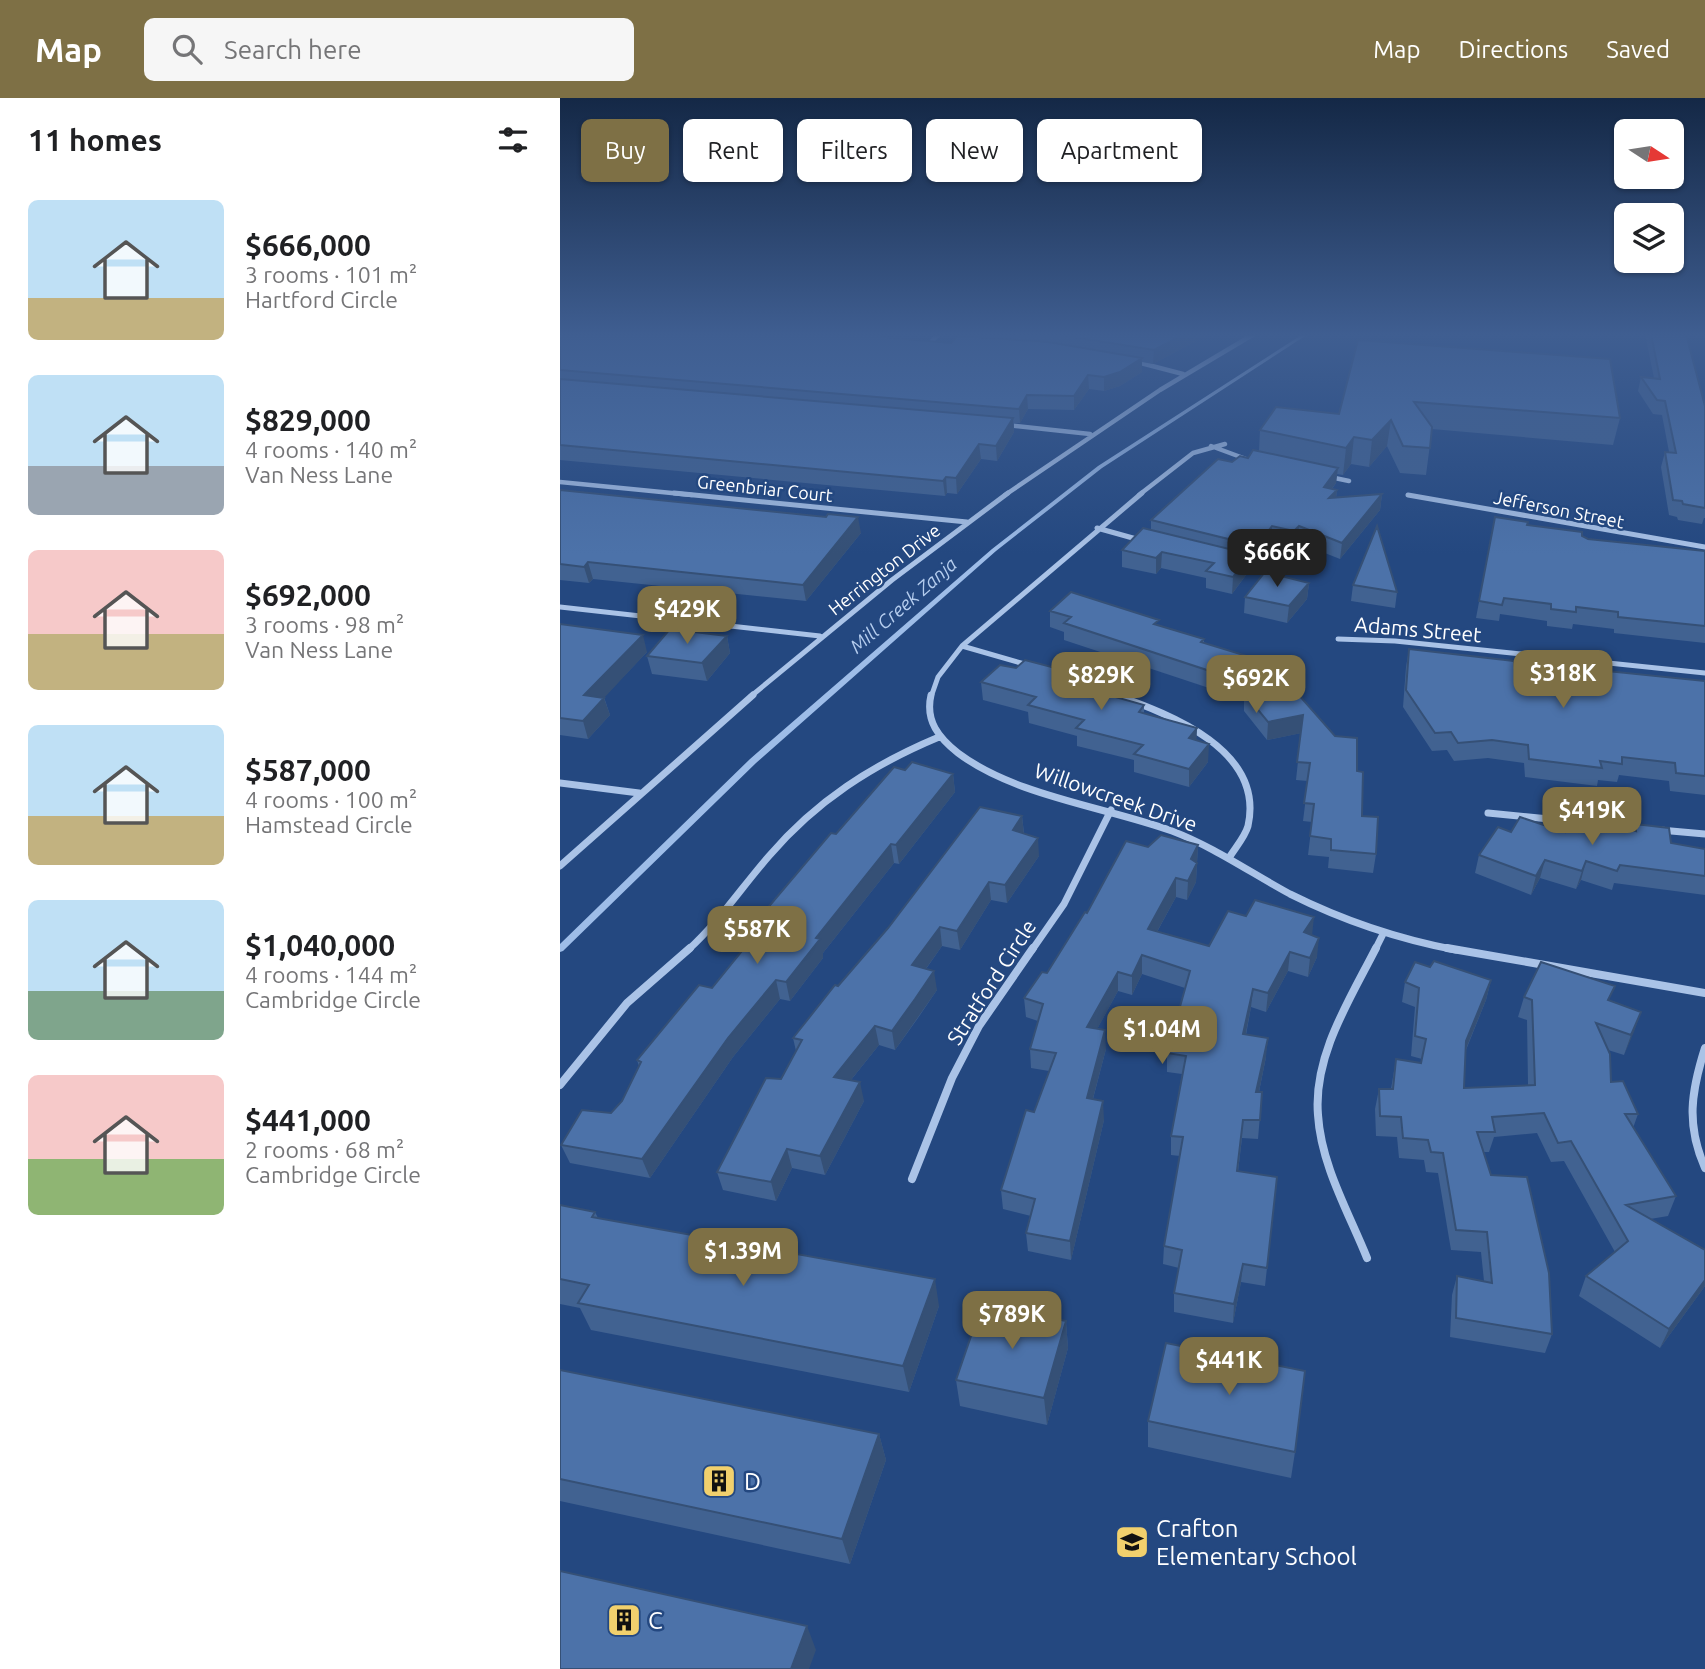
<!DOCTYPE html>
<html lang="en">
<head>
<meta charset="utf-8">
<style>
	:root { --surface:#fff; --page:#f6f6f6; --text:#202124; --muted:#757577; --accent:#7e7045 }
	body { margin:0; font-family:Ubuntu,sans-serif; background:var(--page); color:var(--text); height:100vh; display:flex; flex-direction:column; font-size:26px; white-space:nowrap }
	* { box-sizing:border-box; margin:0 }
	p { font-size:23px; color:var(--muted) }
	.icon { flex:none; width:38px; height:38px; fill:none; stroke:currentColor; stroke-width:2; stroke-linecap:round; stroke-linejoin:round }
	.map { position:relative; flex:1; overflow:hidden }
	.drawer { display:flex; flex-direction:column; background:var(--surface); width:560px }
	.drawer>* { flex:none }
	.banner { position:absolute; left:21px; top:21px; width:665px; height:63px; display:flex; gap:14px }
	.needle { width:46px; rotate:102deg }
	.fabs { position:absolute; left:1054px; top:21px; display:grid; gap:14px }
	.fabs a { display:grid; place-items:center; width:70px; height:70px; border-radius:10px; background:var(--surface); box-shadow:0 2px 5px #0004; font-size:35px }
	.price { position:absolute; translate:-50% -60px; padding:0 16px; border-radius:14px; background:var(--accent); color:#fff; font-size:23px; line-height:46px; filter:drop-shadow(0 2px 4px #0008) }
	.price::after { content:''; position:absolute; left:50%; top:42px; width:21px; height:16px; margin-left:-10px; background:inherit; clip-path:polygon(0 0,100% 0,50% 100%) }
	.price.selected { background:#222; color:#fff }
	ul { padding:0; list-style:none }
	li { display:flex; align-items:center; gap:21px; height:175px; padding:0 28px }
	li span { display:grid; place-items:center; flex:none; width:196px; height:140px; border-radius:10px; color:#555 }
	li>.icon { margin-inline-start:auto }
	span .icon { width:84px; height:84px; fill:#fffc; stroke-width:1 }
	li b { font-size:30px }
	h2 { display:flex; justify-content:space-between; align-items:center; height:84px; padding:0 28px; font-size:30px }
	.tag { padding:0 24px; border-radius:10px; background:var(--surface); box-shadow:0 2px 5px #0004; font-size:24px; line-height:63px }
	.tag.selected { background:var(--accent); color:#fff }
	header { display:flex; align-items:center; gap:42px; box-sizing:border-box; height:98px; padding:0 35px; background:var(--accent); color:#fff }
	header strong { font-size:33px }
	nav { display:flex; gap:38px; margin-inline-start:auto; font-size:24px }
	.search { width:490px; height:63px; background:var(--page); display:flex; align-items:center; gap:18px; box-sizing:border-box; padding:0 24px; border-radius:10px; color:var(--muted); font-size:26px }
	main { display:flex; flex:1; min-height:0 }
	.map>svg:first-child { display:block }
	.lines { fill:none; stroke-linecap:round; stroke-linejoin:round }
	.stream { fill:#9ebde8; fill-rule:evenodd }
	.street-far3 { stroke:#aac3e7; stroke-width:4.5 }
	.street-far2 { stroke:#aac3e7; stroke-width:5 }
	.street-far1 { stroke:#aac3e7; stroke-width:7 }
	.street { stroke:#aac3e7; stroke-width:8 }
	.wall { fill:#416291 }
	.shaded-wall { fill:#355076 }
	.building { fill:#4c72a9; stroke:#355076; stroke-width:2 }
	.labels { text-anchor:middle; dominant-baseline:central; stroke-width:5; stroke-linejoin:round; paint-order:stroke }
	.far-street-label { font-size:18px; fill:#fff; stroke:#244880 }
	.far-water-label { font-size:19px; font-style:italic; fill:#b5cdee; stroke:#244880 }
	.street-label { font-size:21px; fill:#fff; stroke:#244880 }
	.near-poi-label { font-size:24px; fill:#fff; stroke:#244880; text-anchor:start }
</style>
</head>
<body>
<header>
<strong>Map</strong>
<div class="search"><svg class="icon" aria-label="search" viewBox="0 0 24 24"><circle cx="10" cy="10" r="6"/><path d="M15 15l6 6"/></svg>Search here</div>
<nav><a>Map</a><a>Directions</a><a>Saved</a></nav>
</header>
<main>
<section class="drawer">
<h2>11 homes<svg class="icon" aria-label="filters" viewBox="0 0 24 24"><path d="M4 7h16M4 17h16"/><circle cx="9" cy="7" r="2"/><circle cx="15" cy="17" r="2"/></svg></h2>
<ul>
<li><span style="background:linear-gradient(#bfe0f5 70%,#c2b280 0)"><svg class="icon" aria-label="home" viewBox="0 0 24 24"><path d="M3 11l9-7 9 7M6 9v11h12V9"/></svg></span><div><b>$666,000</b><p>3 rooms · 101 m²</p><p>Hartford Circle</p></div></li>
<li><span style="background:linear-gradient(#bfe0f5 65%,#9aa5b1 0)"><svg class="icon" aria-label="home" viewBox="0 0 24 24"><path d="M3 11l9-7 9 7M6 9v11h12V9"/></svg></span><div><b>$829,000</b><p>4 rooms · 140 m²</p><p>Van Ness Lane</p></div></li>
<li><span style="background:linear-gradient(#f6c9c9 60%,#c2b280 0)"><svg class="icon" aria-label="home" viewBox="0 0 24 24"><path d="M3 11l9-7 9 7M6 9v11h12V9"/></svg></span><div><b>$692,000</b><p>3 rooms · 98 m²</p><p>Van Ness Lane</p></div></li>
<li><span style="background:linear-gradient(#bfe0f5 65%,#c2b280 0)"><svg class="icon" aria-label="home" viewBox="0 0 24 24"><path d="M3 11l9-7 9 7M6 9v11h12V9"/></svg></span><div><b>$587,000</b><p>4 rooms · 100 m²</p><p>Hamstead Circle</p></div></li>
<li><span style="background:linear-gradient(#bfe0f5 65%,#7fa58c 0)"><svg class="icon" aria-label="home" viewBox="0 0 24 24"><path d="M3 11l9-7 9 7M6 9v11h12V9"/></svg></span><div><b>$1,040,000</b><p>4 rooms · 144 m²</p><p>Cambridge Circle</p></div></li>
<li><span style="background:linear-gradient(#f6c9c9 60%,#8fb573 0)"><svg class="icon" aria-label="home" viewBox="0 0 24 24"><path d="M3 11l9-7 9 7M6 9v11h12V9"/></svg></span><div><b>$441,000</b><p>2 rooms · 68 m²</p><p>Cambridge Circle</p></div></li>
</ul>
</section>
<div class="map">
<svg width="1145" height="1571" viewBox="0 0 1145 1571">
	<rect width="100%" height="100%" fill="#244880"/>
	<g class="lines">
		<path class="stream" d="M743,236h5l-206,134 -106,83 -240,212 -193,188 -3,1v-8l190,-185 242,-210 106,-83z"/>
		<path class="street-far3" d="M371,244l8,-8
			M573,263l50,13
			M447,327l83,9
			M651,348l35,13
			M770,379l19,4
			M0,384l132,13
			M445,397l155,-105 94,-56
			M579,397l54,-42 32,-9"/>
		<path class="street-far2" d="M114,395l293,29
			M848,397l297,52
			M537,430l43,12
			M681,464l30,14
			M0,509l260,29
			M778,541l57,2 310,32
			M402,548l66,19
			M523,585l38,14
			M190,599l142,-117 116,-87
			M371,599l7,-20 24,-31 180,-153"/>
		<path class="street-far1" d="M371,597c-6,26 8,43 27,58 57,43 148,54 214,78 42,16 79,42 118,63 52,26 108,45 166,56
			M556,597c55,20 149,55 132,131 -3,11 -13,22 -19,32
			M0,685l79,10
			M928,715l91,9
			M1048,727l34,3
			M1100,732l45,4
			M0,768l193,-171
			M128,852c31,-28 53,-62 81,-94 47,-55 103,-91 170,-119
			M472,852l32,-46 47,-94
			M815,852l9,-18"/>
		<path class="street" d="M887,850l258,45
			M1145,950c-14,44 -19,77 0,120
			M0,987l67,-82 63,-55
			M352,1081l40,-101 27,-52 54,-78
			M807,1160c-18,-45 -46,-93 -49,-143 -5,-59 32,-116 58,-167"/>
	</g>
	<path class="wall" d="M0,236h339l-1,1 -10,-1v4l63,5 16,-7v-2h242l-56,30 -11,-2v10l-22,14 -16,5 -15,-2 -15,21 -46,-1 -8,14h-6v9l-17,29 -16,-2 -24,35 -10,-1 -2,3 -385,-36z
		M1085,236h41l19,72v112h-1l-2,6 -24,-4 -1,-3 -8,-2 -8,-48 4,-15h4l-7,-37 -9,-1 -15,-23 3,-14 13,1z
		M798,242l262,78 -7,27 -181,-16 -6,46 -26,-2 -13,-27 -18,21 -18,-3 -8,11 -6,-1 -1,9 -4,6 5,1 -1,8 46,-4 -2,16 -40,49 -43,-17 -5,5 -21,-5 -15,20 -6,-1 -1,10 -17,23 -26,-6v-10l-45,-10 -5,6 -34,-7v-17l29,-20v-10l81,-58 16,-4 11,-7 1,-21 79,-16z
		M0,392l301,43 -55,68 -213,-22 -4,4 -29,-3z
		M935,419l32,8 55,11 6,3 117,12v92l-91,-10v-4l-41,-5 -1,5 -25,-3v-5l-47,-7 -1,7 -23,-3z
		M749,485l-2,16 -20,24 -43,-10 1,-16z
		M793,487l44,7 -2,16 -44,-7z
		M490,513l109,14 45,14v4l98,57 55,71 5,45 14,38 -3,19 -45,-5 1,-11 -21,-2 4,-33 -9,-1 5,-40 -12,-1 5,-47 -34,7 -23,-29v-11l-13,-4 -11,-14 -8,7 -148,-49v-8l-14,-5z
		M0,526l87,28 -43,45 6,18 -22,24 -28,-4z
		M167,538l3,17 -23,28 -55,-7 -5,-18z
		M849,551l106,18 41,5 2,-6 147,15v114l-35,-4 -1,-10 -50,-6 -2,7 -19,-2 -1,6 -72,-9 -1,-14 -36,-5 -34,3 -7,-11 -15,1 -29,-44 3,-40z
		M421,584l109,8 54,15v8l53,15 -1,12 12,22 -19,25 -55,-15v-12l-57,-14v-10l-48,-13 -1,-11 -45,-12z
		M345,672l48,4 2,18 -56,72 -5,-1 -71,90v5l-33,43 -10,-2 -47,58 -83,121 -80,-15 -9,-18 50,-32 11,-12 17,-35 -2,-6 75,-72 28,-35 -2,-10 98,-109z
		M462,718l2,17 15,23 -32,47 -16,-3 -31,50 -18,-4 -16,23 11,21 -19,28 -23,32 -16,-5 -28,35 13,21 -39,74 -33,-7 -16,33 -53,-11 -6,-18 64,-93 15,-28 -3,-13 45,-52z
		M1075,726l36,19 34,6v46l-91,-12 -2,7 -31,-10 -5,9 -36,-11 -9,17 -56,-22 4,-18 32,-23 122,-1z
		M638,747l-2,37 -9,18 -11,-3 -19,35 52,14 103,-11 5,22 -9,20 -20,-6 -22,41 -15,-5 -5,28 20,22 -7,35h3l-4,47 -16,-1 -4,34 39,5 -12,109 -24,-4 -8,41 -59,-11v-19l5,-25 -16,-4 1,-18 16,-90 -9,-1v-19l11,-62 -15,-2v-19l18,-65 -43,-14 -10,21 -14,-4 -21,38 9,20 -13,50 11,21 -33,140 -43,-9 -2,-18 5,-17 -28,-7 -2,-19 33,-78 15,-41 -18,-3 -1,-19 8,-28 -12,-4 -2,-19 23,-25 40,-60 61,-66z
		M870,869l61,13 -5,20 -20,50 -2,38 64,-3 -1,-65 -9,-3 6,-20 86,4 31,11 -17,43 -16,-5 3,32 27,32 -5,14 43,68 -8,20 -18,3 55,31v36l-45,62 -81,-52 7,-20 29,-24 -51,-91 -13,1 -14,-29 -43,4 -5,15h-6l8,23 61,159 -7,19 -95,-16 2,-42 5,-19 27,5 -3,-29 -30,-2 -13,-77 -12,-1 -2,-12 -25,-2 -2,-21 -21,-1 -1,-27 4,-20h12l5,-30 25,4 1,-4 -11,-3 4,-49 -13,-5 3,-20z
		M0,1107l35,7 3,6 341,88 -30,86 -318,-62 -11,-22 -20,-4z
		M506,1223l2,27 -21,77 -87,-19 -4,-26z
		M0,1272l319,64 7,26 -36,104 -290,-63z
		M588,1323l147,31 -4,26 -143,-31z"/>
	<path class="shaded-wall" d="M324,236h4l1,10 -8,-7z
		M625,236h24l-56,30 1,-14z
		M582,260v14l-22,14 -16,5v-14z
		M528,277l1,14 -15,21v-14z
		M467,297l1,14 -8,14 -1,-14z
		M453,320l1,14 -17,29 -1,-15z
		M831,322l-4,26 -18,21 3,-27z
		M794,339l-3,27 -8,11 3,-27z
		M419,346l2,15 -24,35 -1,-16z
		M778,370l-2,15 -14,19 2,-15z
		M386,379l1,16 -2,3 -2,-15z
		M777,392l-2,15 -6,-7z
		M822,396l-2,16 -40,49 2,-16z
		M298,419l3,16 -55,68 -3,-16z
		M712,428l-1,16 -15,20 1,-16z
		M739,428l-2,16 -5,5 2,-16z
		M602,454l-1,16 -5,6v-16z
		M690,456l-1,17 -17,23 1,-17z
		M28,464l5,17 -4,4 -5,-16z
		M749,485l-2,16 -20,24 2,-17z
		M83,537l4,17 -57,61 -6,-18z
		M167,538l3,17 -23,28 -5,-18z
		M661,567l-1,17 -8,7 1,-17z
		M530,579v17l-10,-7z
		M743,594l-2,17 -4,-16z
		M44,600l6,17 -22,24 -5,-18z
		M743,617l-1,18 -35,7 1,-18z
		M637,630l-1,18 -7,-8z
		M649,646l-1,18 -19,25v-18z
		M393,676l2,18 -56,72 -3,-19z
		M462,718l2,19 -11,-5z
		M478,740l1,18 -32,47 -2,-18z
		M331,746l3,19 -71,90v5l-33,43 -4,-19 30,-44z
		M638,747l-2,37 -9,18 1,-19 3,-22z
		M985,762l-5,18 -9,17 5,-19z
		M1026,763l-5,19 -5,9 6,-18z
		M616,780v19l-28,51v-19z
		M429,784l2,18 -31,50 -3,-19z
		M754,819l-2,19 -8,-4z
		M380,829l2,19 -27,38 -3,-19z
		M759,840l-2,19 -9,20 2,-19z
		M730,854l-2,19 -22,41 2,-19z
		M582,857v19l-10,21v-19z
		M374,873l3,19 -42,60 -3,-19z
		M558,874v19l-30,55 -1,-19z
		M216,882l4,19 -47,58 -83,121 -8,-19 86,-121z
		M931,882l-5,20 -25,61 5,-20z
		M693,891l-2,18 -9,46 1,-19z
		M1081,914l-7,20 -10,23 7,-20z
		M315,928l4,19 -41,51 -4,-19z
		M545,932l1,19 -18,68 -1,-19z
		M708,940l-2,19 -11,54 1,-19z
		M300,984l4,19 -39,74 -5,-19z
		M543,1003l1,19 -33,140 -1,-19z
		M227,1051l5,19 -16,33 -5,-19z
		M683,1166l-2,18 -8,41 1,-19z
		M375,1181l4,27 -30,86 -6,-26z
		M1145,1182v6l-45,62 9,-19z
		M506,1223l2,27 -21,77 -3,-27z
		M319,1336l7,26 -36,104 -8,-25z
		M247,1528l9,24 -7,19h-18z"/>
	<path class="building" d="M0,236h324l-3,3 70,6 7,-7 90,6 94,16 -22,14 -16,5 -16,-2 -14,21 -47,-1 -8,14 -459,-39z
		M494,236h131l-31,16z
		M1091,236h35l19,72v102l-22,-4 -1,-3 -9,-1 -8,-48 11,1 -11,-52 -8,-1 -16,-23 19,2z
		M798,242l252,19 10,59 -206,-16 18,25 -2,21 -27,-2 -12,-26 -19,20 -18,-3 -8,11 -86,-18 16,-23 63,7z
		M0,281l453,39 -17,28 -17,-2 -23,34 -10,-1 -3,4 -383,-36z
		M693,352l85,18 -14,19 13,3 -8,8 53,-4 -40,49 -43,-17 -5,5 -22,-5 -15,20 -106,-26 67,-61 14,3 8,-6 8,2z
		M0,392l266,27 2,-3 30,3 -55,68 -215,-23 -4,5 -24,-3z
		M935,419l33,5 -1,3 55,7v4l6,3 117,12v75l-87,-9v-5l-42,-5v5l-25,-3v-5l-47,-6 -2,7 -23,-4z
		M817,428l20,66 -44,-7z
		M583,430l107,26 -17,23 -27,-6 8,-8 -52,-11 -6,6 -34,-8z
		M705,474l44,11 -20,23 -44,-9z
		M511,494l88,28 -5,4 50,15 -3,3 85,26 17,24 -6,1 38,43 22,2v33l6,1 -1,44 16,1 -2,37 -45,-4v-11l-21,-3 4,-32 -10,-1 6,-40 -13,-1 6,-47 -35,7 -23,-28 3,-11 -16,-5 -11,-13 -8,7 -149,-49 7,-6 -21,-6z
		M0,526l83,11 -59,60 20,3 -21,23 -23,-3z
		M110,531l57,7 -25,27 -55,-7z
		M849,551l105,12 1,6 43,5v-6l147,15v95l-29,-3 -1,-10 -53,-6v7l-22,-3 2,7 -73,-9 -1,-14 -36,-5 -34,3 -7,-11 -16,1 -29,-43z
		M465,562l65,17 -10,10 64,18 -5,7 58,16 -8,10 20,6 -20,25 -55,-15 9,-9 -67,-17 8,-8 -56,-15 8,-8 -55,-15 19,-17 16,3z
		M352,664l41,12 -57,71 -5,-1 -75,94 4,1 -34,43 -10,-2 -48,58 -86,121 -81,-14 21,-35 29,3 11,-12 19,-39 -4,-2 62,-75 13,3 34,-42 -8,-3 93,-110 5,1 58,-67 11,3z
		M420,709l42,9 -9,14 25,8 -33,47 -16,-3 -32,49 -17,-4 -28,38 22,6 -19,28 -23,32 -17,-5 -41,51 26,5 -40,74 -33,-7 -16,33 -54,-10 49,-94 15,1 21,-39 -9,-2 42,-53 3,1 50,-58z
		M1016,716l60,17 -1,-7 34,4 2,15 34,6v27l-85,-11 -3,6 -31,-10 -4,10 -37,-11 -9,16 -57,-21 19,-28 13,5 9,-15 45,15z
		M601,737l37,10 -7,14 6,4 -9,18 -12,-3 -28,51 61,17 19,-35 18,5 9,-16 59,17 -10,15 15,6 -9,20 -20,-6 -22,41 -15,-4 -10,45 25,4 -12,54h6l-2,28h-17l-6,51 40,6 -10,91 -24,-4 -9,40 -60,-11 8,-43 -18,-4 19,-109 -12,-1 15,-80 -19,-3 23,-82 -48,-16 -10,21 -14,-4 -31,55 18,3 -18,68 16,3 -33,140 -44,-8 9,-34 -34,-9 25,-80 8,2 22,-59 -26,-4 13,-45 -19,-6 18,-26 5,1 38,-61 2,1 39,-72 22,6z
		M874,863l57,19 -25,61 -2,47 71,-3 -3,-85 -8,-3 17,-35 74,24 -7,14 33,12 -10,23 -35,-12 14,31 1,28 12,-1 15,33h-13l51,82 -50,9 79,45v30l-36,49 -83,-53 42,-35 -57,-100 -13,2 -14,-30 -52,4 3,15h-18l14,43 36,2 22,96 3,61 -96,-16 1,-42 35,7 -5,-51 -31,-2 -13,-77 -12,-1 -3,-12 -25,-2 -2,-21 -21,-1 -1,-27h14l3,-30 25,4 5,-24 -11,-3 4,-48 -14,-6 10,-20 15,5z
		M0,1107l35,7 -3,5 343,62 -32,87 -325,-63 11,-18 -29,-6z
		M422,1206l84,17 -22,77 -88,-18z
		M606,1245l139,28 -10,81 -147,-31z
		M0,1272l319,64 -37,105 -282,-60z
		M0,1473l247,55 -16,43h-231z"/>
	<linearGradient id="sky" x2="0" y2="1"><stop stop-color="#142846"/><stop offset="0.52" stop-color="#3f5e91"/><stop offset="1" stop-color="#3f5e91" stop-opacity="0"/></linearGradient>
	<rect width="1145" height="456" fill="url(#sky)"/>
	<defs>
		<g id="building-square" transform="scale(1.75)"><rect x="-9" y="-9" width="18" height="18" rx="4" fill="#f1d06d" stroke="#244880"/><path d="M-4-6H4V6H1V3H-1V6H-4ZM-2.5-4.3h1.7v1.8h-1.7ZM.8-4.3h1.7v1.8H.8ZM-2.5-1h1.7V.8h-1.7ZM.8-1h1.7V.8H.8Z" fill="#111"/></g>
		<g id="school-square" transform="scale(1.75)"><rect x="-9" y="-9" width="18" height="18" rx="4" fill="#f1d06d" stroke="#244880"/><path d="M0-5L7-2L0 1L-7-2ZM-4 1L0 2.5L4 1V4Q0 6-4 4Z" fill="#111"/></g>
	</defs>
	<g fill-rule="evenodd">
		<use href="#building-square" x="159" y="1383"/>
		<use href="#school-square" x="572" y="1444"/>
		<use href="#building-square" x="64" y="1522"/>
	</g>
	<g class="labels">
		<g class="far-street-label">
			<text transform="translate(205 390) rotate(6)">Greenbriar Court</text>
			<text transform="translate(999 411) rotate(11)">Jefferson Street</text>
			<text transform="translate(324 471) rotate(-38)">Herrington Drive</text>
		</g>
		<g class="far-water-label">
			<text transform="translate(343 507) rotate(-41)">Mill Creek Zanja</text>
		</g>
		<g class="street-label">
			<text transform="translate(858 531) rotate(5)">Adams Street</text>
			<text transform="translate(556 699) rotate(19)">Willowcreek Drive</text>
			<text transform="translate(431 884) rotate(-57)">Stratford Circle</text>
		</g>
		<g class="near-poi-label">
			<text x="184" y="1383">D</text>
			<text x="596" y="1430">Crafton<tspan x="596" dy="28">Elementary School</tspan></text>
			<text x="88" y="1522">C</text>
		</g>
	</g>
</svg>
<div class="fabs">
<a><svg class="needle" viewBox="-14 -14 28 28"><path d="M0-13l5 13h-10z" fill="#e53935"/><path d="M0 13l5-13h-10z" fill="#757577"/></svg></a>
<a><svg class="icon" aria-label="layers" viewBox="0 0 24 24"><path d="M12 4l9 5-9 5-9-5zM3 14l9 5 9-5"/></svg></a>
</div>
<b class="price selected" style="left:717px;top:491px">$666K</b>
<b class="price" style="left:127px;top:548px">$429K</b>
<b class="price" style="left:1003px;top:612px">$318K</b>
<b class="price" style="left:541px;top:614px">$829K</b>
<b class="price" style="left:696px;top:617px">$692K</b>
<b class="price" style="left:1032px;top:749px">$419K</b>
<b class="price" style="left:197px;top:868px">$587K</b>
<b class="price" style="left:602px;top:968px">$1.04M</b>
<b class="price" style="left:183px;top:1190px">$1.39M</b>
<b class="price" style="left:452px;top:1253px">$789K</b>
<b class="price" style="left:669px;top:1299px">$441K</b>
<div class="banner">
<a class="tag selected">Buy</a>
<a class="tag">Rent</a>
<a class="tag">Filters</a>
<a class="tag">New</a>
<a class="tag">Apartment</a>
</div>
</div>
</main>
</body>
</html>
